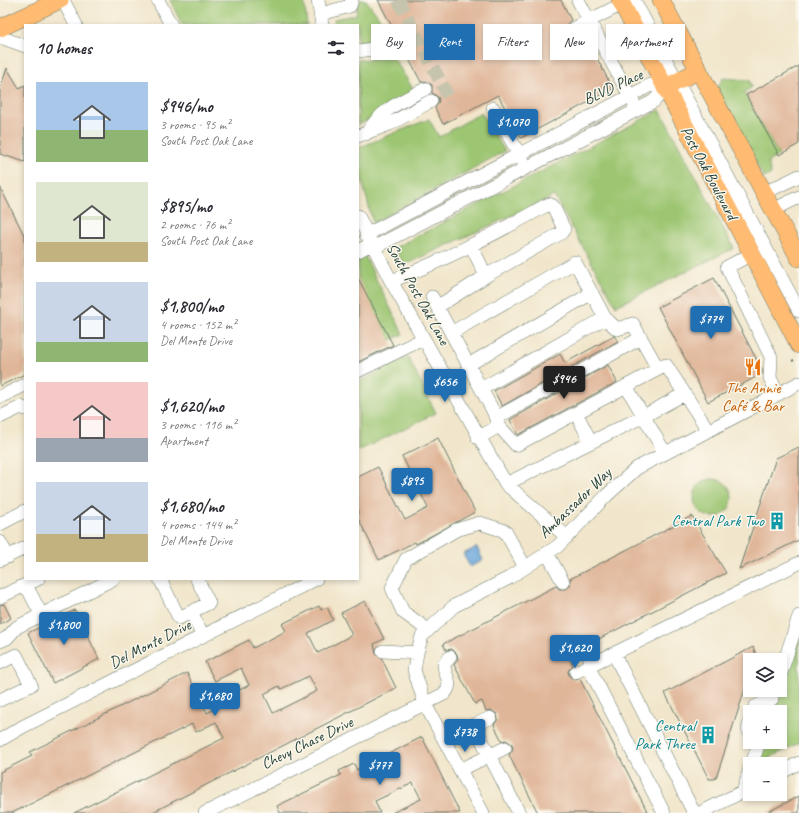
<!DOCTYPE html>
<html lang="en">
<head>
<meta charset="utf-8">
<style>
	:root { --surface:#fff; --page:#f2f2f3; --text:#2b2b33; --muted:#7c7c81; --accent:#1f6fb2 }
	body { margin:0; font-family:Caveat,sans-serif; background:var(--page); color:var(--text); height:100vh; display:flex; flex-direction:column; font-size:15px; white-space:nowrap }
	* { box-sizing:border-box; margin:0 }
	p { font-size:13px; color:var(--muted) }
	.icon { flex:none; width:22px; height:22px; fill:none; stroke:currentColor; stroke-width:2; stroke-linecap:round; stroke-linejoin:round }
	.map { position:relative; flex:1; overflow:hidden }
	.drawer { position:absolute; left:24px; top:24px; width:335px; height:556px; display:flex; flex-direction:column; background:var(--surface); border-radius:0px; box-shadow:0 2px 6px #0003 }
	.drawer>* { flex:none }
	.top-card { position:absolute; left:371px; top:24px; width:368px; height:36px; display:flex; gap:8px }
	.fabs { position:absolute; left:743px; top:653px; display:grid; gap:8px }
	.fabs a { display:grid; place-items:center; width:44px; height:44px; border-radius:0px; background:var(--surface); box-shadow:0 2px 6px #0003; font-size:20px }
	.price { position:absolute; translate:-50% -34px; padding:0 9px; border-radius:4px; background:var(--accent); color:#fff; font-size:13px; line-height:26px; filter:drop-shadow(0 1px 2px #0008) }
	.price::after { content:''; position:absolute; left:50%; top:24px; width:12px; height:9px; margin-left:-6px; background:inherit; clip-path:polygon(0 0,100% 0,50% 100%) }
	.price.current { background:#222; color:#fff }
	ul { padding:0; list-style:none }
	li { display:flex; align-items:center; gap:12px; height:100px; padding:0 12px }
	li span { display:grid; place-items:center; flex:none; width:112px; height:80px; border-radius:0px; color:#555 }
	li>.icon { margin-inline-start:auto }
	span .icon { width:48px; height:48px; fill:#fffc; stroke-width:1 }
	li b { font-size:17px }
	h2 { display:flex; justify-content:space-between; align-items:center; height:48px; padding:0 12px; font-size:17px }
	.tag { padding:0 14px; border-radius:0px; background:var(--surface); box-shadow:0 2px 6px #0003; font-size:14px; line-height:36px }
	.tag.current { background:var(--accent); color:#fff }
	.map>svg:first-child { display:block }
	.green { fill:#9dc672; stroke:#5e8253 }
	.water { fill:#68a4d9; stroke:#447086 }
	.building { fill:#e0b699; fill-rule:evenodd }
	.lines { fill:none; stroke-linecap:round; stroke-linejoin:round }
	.minor-tunnel { stroke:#c7c4ad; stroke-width:13; stroke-dasharray:13 6; stroke-linecap:butt }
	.minor-casing { stroke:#687869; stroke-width:14 }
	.major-casing { stroke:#687869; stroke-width:18 }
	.path { stroke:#687869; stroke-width:2; stroke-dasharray:3 3; stroke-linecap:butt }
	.minor { stroke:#fff; stroke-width:13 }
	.major { stroke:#ffbb71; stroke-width:17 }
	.labels { text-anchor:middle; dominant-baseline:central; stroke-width:3; stroke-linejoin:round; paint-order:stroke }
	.street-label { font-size:16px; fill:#1f3d34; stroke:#fbf7ec }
	.food-label { font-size:16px; fill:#c56008; stroke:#fbf7ec }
	.culture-label { font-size:16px; fill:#0d838f; stroke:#fbf7ec; text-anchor:end }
</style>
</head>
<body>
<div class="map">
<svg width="799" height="813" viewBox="0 0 799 813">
	<rect width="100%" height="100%" fill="#fbf7ec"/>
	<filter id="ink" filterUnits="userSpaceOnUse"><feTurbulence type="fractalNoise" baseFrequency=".025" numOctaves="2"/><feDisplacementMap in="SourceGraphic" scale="8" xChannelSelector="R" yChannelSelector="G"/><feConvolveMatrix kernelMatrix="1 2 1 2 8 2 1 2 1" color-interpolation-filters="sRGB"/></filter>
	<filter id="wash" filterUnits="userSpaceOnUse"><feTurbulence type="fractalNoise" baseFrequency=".012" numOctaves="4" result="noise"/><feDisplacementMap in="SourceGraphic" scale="16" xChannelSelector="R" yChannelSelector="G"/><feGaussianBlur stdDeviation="0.9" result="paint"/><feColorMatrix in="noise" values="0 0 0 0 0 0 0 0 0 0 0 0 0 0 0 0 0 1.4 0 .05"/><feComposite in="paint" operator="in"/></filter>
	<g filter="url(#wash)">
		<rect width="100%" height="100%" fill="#f1e6cb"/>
		<path class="green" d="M170,0h134l3,25h-125z
			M358,0h8l26,35 -34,7v-17h-23l-1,-6 22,-4z
			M393,57l24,38 -59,30v-65z
			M723,78l26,2 3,7 -9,6 3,2 33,60 -11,7 3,12 -7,4 -47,-90z
			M660,110l74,138 -118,58 -62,-110 -150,69 -10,-17z
			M481,113l24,38 -132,72 -15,-58v-17l71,-29 10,18z
			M358,242l45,92 -23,12 -22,-44z
			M408,357l28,56 -78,38v-69z
			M694 498a19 19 0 1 1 38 0a19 19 0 1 1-38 0Z
			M799,633v110l-42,21 7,-22h16v-30h-6z"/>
		<path class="water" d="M477,547l6,13 -13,7 -7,-13z"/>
		<g id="blocks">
			<path class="building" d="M378,0h183l10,20 -5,5v8l6,4 8,-2 4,8 4,-2 25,48 -92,49 -23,-43 -55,29 -8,-16 4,-7 -1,-4 -6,-4v-8l-6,-4 -5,1z
				M799,66v78l-20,11 -33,-60z
				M7,68l12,20 6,-3v77l-25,-8v-65z
				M0,187l25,50v137l-25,12z
				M358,278l35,67 -35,17z
				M714,278l48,92v4l-54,28 -50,-95z
				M614,336l4,5 -116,65 -8,-15 66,-37 5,9z
				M608,365l9,17 -99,53 -8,-15z
				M438,438l37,74 -59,32 -1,-2 -36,18 -21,-42v-41l20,-10 27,53 23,-12 -26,-52z
				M799,447v93l-60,29 37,-111z
				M692,516l34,57 -135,70 -3,-3h-7l-4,3v8l-9,4 5,10 -5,6 1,5 6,4 5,-1 68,134h-110l-29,-58 4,-6 -1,-5 -6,-4 -4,1 -8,-16 4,-6 -1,-5 -6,-4 -5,1 -4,-10 -7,3 -21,-39 4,-6 -1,-5 -5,-5 -6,1 -3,-6 113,-58 3,3h7l4,-3v-7z
				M365,601l19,38 -10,5 2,10 6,5 14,29 -245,125h-77l150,-75 -8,-16 -20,10 -4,-8 -180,89h-12v-41l32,-16 -2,-4 157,-79 20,40 28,-14 -3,-5 17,-9 -8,-17 -26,13 -10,-19 44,-22 4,8 33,-17 -4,-7 37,-18 2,4 6,-3 6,13 -25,13 10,20 34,-18 -11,-22zM309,676l8,15 -44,22 -9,-19 15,-8 2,3z
				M4,604l7,14 -11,6v-19z
				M75,610l24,49 -46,24 -25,-50z
				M753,647l3,8 -2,5h-4v14l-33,101 -2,4h-6l-44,-86z
				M422,737l38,76h-68l29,-14 -8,-16 -38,18 5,12h-100l-3,-7 64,-31 -2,-4 15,-7 3,6z
				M799,796v17h-33z"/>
		</g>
	</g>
	<g filter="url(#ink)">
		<use href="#blocks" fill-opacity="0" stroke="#687869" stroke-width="1"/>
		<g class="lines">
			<path class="minor-tunnel" d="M398,0l53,102"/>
			<g class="minor-casing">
				<path id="minor" d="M63,0l13,25
					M158,0l13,25
					M318,0l4,25
					M578,0l55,102
					M634,0l165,311
					M321,14l29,-8 2,-6
					M573,29l49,-25
					M0,37l25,9
					M358,51l37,-5
					M493,108l30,53
					M366,134c17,-26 32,-31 59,-45
					M358,136l32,-12 41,-23
					M764,193l35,-17
					M773,210l26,-13
					M358,216l33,65 115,203 61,53
					M366,235l281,-148 3,-2 15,3 -11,13 -281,147
					M471,245l14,29h4
					M358,251l13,-7
					M752,254l-25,13 44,90 -1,21 8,16
					M391,281c53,-20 104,-47 154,-75l4,-2 4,2 11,23 -3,4 -72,41 -52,33
					M432,297l61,114 5,13
					M451,333l124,-71 30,56 12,11 16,-5 25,45
					M468,365l124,-72
					M358,371l65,-32
					M626,386l39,67
					M481,389l124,-71
					M0,397l25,-12
					M576,413l15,29
					M0,417l21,-10 4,2
					M496,418l145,-80
					M478,438l21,-12 17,19 150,-80 42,65
					M506,484l138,-68 40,-22
					M0,524l25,-13
					M0,542l8,15
					M547,553l16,29
					M0,560l25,-12
					M160,579l19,39 30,-15 -12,-24
					M26,585l15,29
					M0,597l38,-18
					M191,612l12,24
					M428,630l-25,-18 -11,-24 14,-29 50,-29 24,-7 25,8 20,36
					M0,641l7,-3 10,-11 96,-48
					M584,647l9,17
					M383,651l34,2
					M614,654l80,159
					M0,663l16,-8 15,30 -31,15
					M588,666l76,147
					M576,672l223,-109
					M780,676l19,-60
					M753,712l2,-5 17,-8
					M750,721l-2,8 2,5
					M474,725l45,88
					M444,739l46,-21
					M0,740l24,-14 292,-147
					M752,764l7,-22
					M460,770l45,-22
					M780,773l19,-10
					M743,791l7,-22
					M205,813l239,-119c11,-12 0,-16 0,-30l6,-7
					M483,813l-58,-109 -11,-34 3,-17 5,-17 32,-30 55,-28 49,-32 48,-50 31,-28 162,-85
					M700,813l50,-25"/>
			</g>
			<g class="major-casing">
				<path id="major" d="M620,0l179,345
					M661,0l138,258
					M0,28l60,-28
					M665,88l34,-18"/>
			</g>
			<path class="path" d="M792,361l2,-1"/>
			<use href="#minor" class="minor"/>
			<use href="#major" class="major"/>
		</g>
	</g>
	<defs>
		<g id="restaurant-bare" transform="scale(1.38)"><path d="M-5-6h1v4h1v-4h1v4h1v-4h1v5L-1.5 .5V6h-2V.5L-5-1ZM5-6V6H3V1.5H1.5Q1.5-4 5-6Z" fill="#e8710a" stroke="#fbf7ec" stroke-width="2.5" paint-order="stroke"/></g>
		<g id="building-bare" transform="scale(1.38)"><path d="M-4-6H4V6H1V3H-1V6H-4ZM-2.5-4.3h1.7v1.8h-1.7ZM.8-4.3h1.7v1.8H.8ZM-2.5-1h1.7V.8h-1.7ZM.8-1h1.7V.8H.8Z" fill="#0f9aa8" stroke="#fbf7ec" stroke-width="2.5" paint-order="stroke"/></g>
	</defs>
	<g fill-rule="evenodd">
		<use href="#restaurant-bare" x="753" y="367"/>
		<use href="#building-bare" x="777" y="521"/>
		<use href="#building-bare" x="708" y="735"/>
	</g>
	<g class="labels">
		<g class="street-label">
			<text transform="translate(613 87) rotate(-25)">BLVD Place</text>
			<text transform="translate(709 173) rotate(62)">Post Oak Boulevard</text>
			<text transform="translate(418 294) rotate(61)">South Post Oak Lane</text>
			<text transform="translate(575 503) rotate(-44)">Ambassador Way</text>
			<text transform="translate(150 644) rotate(-27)">Del Monte Drive</text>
			<text transform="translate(307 743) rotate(-26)">Chevy Chase Drive</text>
		</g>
		<g class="food-label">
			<text x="753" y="388">The Annie<tspan x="753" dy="18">Café &amp; Bar</tspan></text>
		</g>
		<g class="culture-label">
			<text x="764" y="521">Central Park Two</text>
			<text x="695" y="726">Central<tspan x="695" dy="18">Park Three</tspan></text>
		</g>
	</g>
</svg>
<div class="fabs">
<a><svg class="icon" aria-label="layers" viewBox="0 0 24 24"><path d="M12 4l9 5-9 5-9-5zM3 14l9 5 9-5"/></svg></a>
<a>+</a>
<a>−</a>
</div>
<b class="price" style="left:513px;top:143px">$1,070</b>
<b class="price" style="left:711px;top:340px">$774</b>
<b class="price current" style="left:564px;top:400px">$946</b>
<b class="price" style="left:445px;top:403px">$656</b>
<b class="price" style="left:412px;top:502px">$895</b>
<b class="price" style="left:64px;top:646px">$1,800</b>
<b class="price" style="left:575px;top:669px">$1,620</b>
<b class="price" style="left:215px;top:717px">$1,680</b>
<b class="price" style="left:465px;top:753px">$738</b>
<b class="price" style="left:380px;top:786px">$777</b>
<div class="top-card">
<a class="tag">Buy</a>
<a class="tag current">Rent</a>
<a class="tag">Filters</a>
<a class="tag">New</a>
<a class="tag">Apartment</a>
</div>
<section class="drawer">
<h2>10 homes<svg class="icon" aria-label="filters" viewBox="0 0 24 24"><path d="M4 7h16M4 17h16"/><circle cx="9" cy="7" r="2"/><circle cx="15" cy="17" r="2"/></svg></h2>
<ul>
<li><span style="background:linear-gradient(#a9c7e8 60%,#8fb573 0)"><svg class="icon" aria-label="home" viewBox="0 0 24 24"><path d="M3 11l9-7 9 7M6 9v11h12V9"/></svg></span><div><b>$946/mo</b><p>3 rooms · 95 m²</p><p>South Post Oak Lane</p></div></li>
<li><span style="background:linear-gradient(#dfe7d0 75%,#c2b280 0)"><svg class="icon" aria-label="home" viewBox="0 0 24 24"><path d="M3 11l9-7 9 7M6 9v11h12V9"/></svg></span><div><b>$895/mo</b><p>2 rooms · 76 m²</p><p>South Post Oak Lane</p></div></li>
<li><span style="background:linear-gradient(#c9d6e8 75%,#8fb573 0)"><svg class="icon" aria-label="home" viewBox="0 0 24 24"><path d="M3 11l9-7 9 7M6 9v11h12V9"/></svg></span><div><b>$1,800/mo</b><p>4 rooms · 152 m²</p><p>Del Monte Drive</p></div></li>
<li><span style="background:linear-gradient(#f6c9c9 70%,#9aa5b1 0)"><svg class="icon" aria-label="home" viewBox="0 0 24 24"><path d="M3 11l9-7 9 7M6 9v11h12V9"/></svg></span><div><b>$1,620/mo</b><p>3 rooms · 116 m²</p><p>Apartment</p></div></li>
<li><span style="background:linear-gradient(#c9d6e8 65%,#c2b280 0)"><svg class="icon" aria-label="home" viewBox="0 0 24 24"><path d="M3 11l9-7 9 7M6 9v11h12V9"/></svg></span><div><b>$1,680/mo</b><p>4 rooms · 144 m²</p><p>Del Monte Drive</p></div></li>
</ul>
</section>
</div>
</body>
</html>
